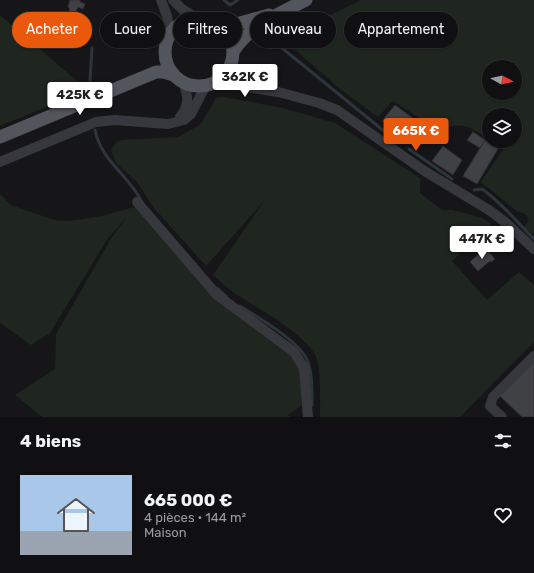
<!DOCTYPE html>
<html lang="fr">
<head>
<meta charset="utf-8">
<style>
	:root { --surface:#101012; --page:#1e1e20; --text:#f1f3f6; --muted:#9c9d9f; --line:#303032; --accent:#ea580c }
	body { margin:0; font-family:Rubik,sans-serif; background:var(--page); color:var(--text); height:100vh; display:flex; flex-direction:column; font-size:15px; white-space:nowrap }
	* { box-sizing:border-box; margin:0 }
	p { font-size:13px; color:var(--muted) }
	.icon { flex:none; width:22px; height:22px; fill:none; stroke:currentColor; stroke-width:2; stroke-linecap:round; stroke-linejoin:round }
	.map { position:relative; height:417px; overflow:hidden }
	.sheet { display:flex; flex-direction:column; background:var(--surface); flex:1 }
	.sheet>* { flex:none }
	.guide { position:absolute; left:12px; top:12px; width:510px; height:36px; display:flex; gap:8px }
	.needle { width:26px; rotate:98deg }
	.tools { position:absolute; left:482px; top:60px; display:grid; gap:8px }
	.tools a { display:grid; place-items:center; width:40px; height:40px; border-radius:50%; background:var(--surface); box-shadow:0 1px 3px #0004,0 0 0 1px var(--line); font-size:20px }
	.price { position:absolute; translate:-50% -34px; padding:0 9px; border-radius:4px; background:#fff; color:#222; font-size:13px; line-height:26px; filter:drop-shadow(0 1px 2px #0008) }
	.price::after { content:''; position:absolute; left:50%; top:24px; width:12px; height:9px; margin-left:-6px; background:inherit; clip-path:polygon(0 0,100% 0,50% 100%) }
	.price.on { background:var(--accent); color:#fff }
	ul { padding:0; list-style:none }
	li { display:flex; align-items:center; gap:12px; height:100px; padding:0 20px }
	li+li { border-top:1px solid var(--line) }
	li span { display:grid; place-items:center; flex:none; width:112px; height:80px; border-radius:0px; color:#555 }
	li>.icon { margin-inline-start:auto }
	span .icon { width:48px; height:48px; fill:#fffc; stroke-width:1 }
	li b { font-size:17px }
	h2 { display:flex; justify-content:space-between; align-items:center; height:48px; padding:0 20px; font-size:17px }
	.chip { padding:0 14px; border-radius:18px; background:var(--surface); box-shadow:0 1px 3px #0004,0 0 0 1px var(--line); font-size:14px; line-height:36px }
	.chip.on { background:var(--accent); color:#fff }
	.map>svg:first-child { display:block }
	.green { fill:#1e261f; fill-rule:evenodd }
	.lines { fill:none; stroke-linecap:round; stroke-linejoin:round }
	.stream { stroke:#2c353c; stroke-width:3 }
	.building { fill:#404145; stroke:#303034 }
	.minor { stroke:#37383d; stroke-width:10 }
	.major { stroke:#53555c; stroke-width:13 }
</style>
</head>
<body>
<div class="map">
<svg width="534" height="417" viewBox="0 0 534 417">
	<rect width="100%" height="100%" fill="#161618"/>
	<path class="green" d="M361,0h173v233l-2,1 -8,-7 5,-8 -4,-5 -7,-2 -37,-30 23,-34 -11,-7h22v-26h-26v24c-22,-13 -25,-18 -51,-9l-45,-29 -15,16 -39,-29 -46,-40v-15zM489,67h26v26h-26z
		M0,15l83,71 -34,20 -49,20z
		M223,97l60,11 52,15 85,55v15l22,17h10l30,8 9,6 -39,37 35,39 32,-28 15,13v57l-74,75h-140c0,-14 1,-49 -4,-61 -12,-23 -60,-49 -82,-63 -7,-5 -14,-12 -21,-18l51,-74 -58,65 -52,-58 -18,-27 -20,-18 -5,-13 5,-8 7,-2 55,-3 23,-13 15,-26z
		M0,194l11,11 43,15 16,1 32,-5 32,-9 13,10 66,76 73,55 13,17 6,38 -17,12 2,2h-248l-27,-22 40,-26 1,-35 56,-97 15,-20 -19,21 -58,95 -19,12 -31,-22z"/>
	<g class="lines">
		<path class="stream" d="M224,0l6,5 8,-5
			M266,35l129,105
			M90,81l2,-33
			M95,130c6,31 33,44 47,72
			M409,149l43,30
			M474,190l8,-1c20,14 35,33 52,50
			M217,288l9,8
			M240,306c19,12 61,36 68,56 5,13 4,30 4,43"/>
	</g>
	<path class="building" d="M70,0h10v2l5,2 -2,5 -5,-2 -4,9 -6,-2 2,-5 -2,-2z
		M395,105l23,17 -13,16 -23,-17z
		M473,132l12,8 -5,8 -13,-8z
		M485,140l14,7 -22,37 -14,-8z
		M443,146l19,14 -9,15 -21,-14z
		M482,251l2,3 4,-3 7,8 -4,3 -1,-1 -12,10 -8,-9z
		M534,362v55h-12l-22,-21z"/>
	<g class="lines">
		<path class="minor" d="M161,0l6,16 3,18
			M173,0l9,9 14,9
			M231,62l11,15 13,8
			M215,82l63,10 41,11 18,7 89,62 63,38 16,12 29,27
			M180,117c10,-12 8,-22 3,-35
			M0,162l96,-40 19,-2 53,4 16,-4 7,-6 15,-29
			M137,202l80,93 77,57 10,16 4,49
			M502,417l-12,-11 3,-9 41,-41"/>
		<path class="major" d="M165 52a34 34 0 1 1 68 0a34 34 0 1 1-68 0Z
			M219,24l21,-1 29,-8
			M233,52c15,-25 47,-39 73,-52
			M0,137l156,-65h7l11,3"/>
	</g>
</svg>
<div class="tools">
<a><svg class="needle" viewBox="-14 -14 28 28"><path d="M0-13l5 13h-10z" fill="#e53935"/><path d="M0 13l5-13h-10z" fill="#9c9d9f"/></svg></a>
<a><svg class="icon" aria-label="layers" viewBox="0 0 24 24"><path d="M12 4l9 5-9 5-9-5zM3 14l9 5 9-5"/></svg></a>
</div>
<b class="price" style="left:245px;top:98px">362K €</b>
<b class="price" style="left:80px;top:116px">425K €</b>
<b class="price on" style="left:416px;top:152px">665K €</b>
<b class="price" style="left:482px;top:260px">447K €</b>
<div class="guide">
<a class="chip on">Acheter</a>
<a class="chip">Louer</a>
<a class="chip">Filtres</a>
<a class="chip">Nouveau</a>
<a class="chip">Appartement</a>
</div>
</div>
<section class="sheet">
<h2>4 biens<svg class="icon" aria-label="filters" viewBox="0 0 24 24"><path d="M4 7h16M4 17h16"/><circle cx="9" cy="7" r="2"/><circle cx="15" cy="17" r="2"/></svg></h2>
<ul>
<li><span style="background:linear-gradient(#a9c7e8 70%,#9aa5b1 0)"><svg class="icon" aria-label="home" viewBox="0 0 24 24"><path d="M3 11l9-7 9 7M6 9v11h12V9"/></svg></span><div><b>665 000 €</b><p>4 pièces · 144 m²</p><p>Maison</p></div><svg class="icon" aria-label="heart" viewBox="0 0 24 24"><path d="M12 20l-8-8c-3-5 5-10 8-4 3-6 11-1 8 4z"/></svg></li>
</ul>
</section>
</body>
</html>
